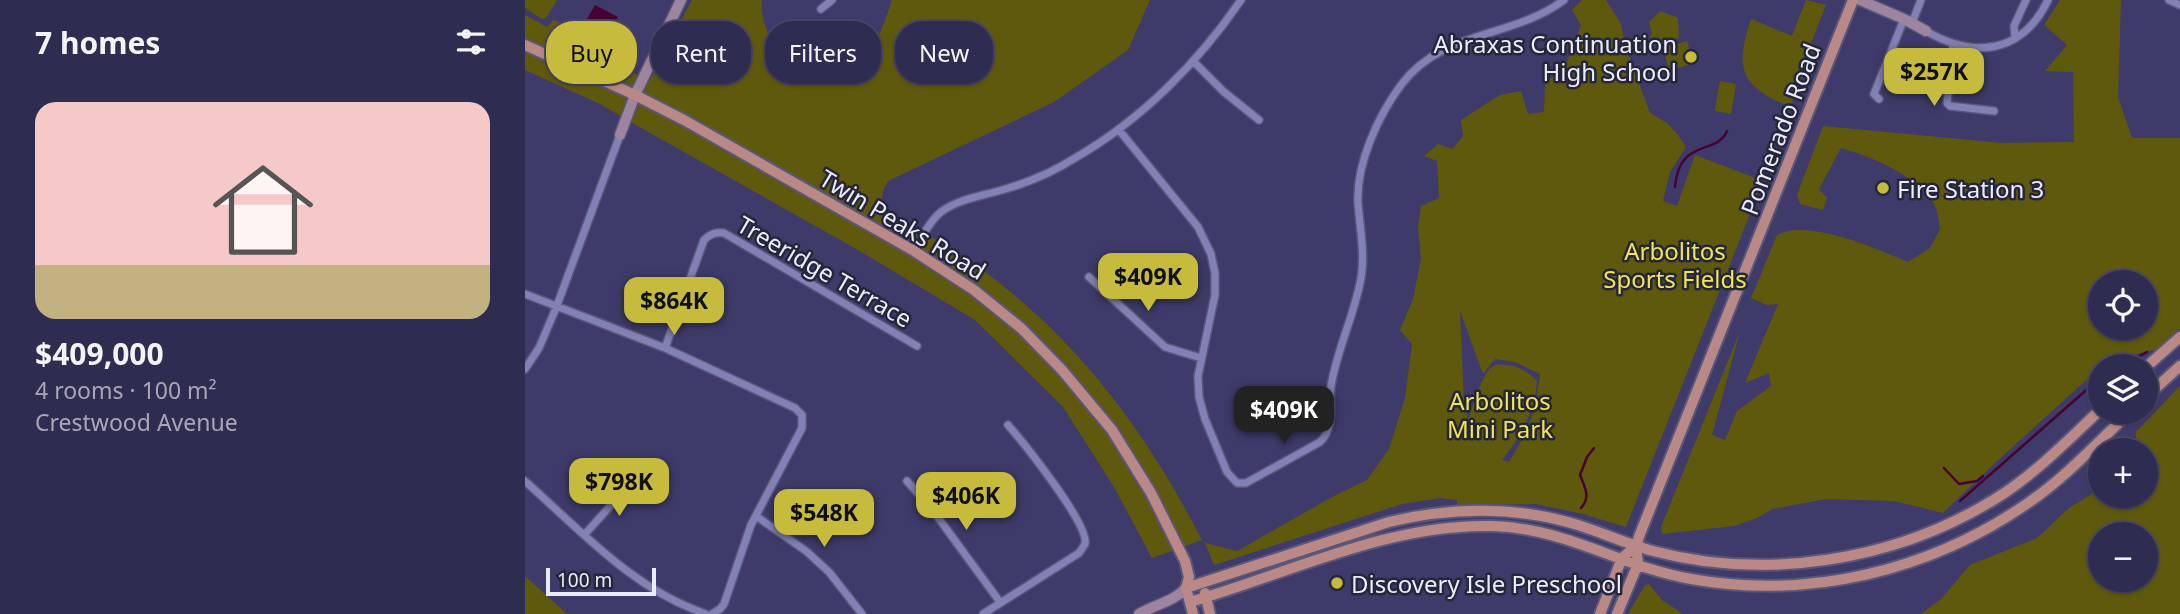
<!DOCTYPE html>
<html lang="en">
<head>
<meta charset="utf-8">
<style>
	:root { --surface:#2e2c50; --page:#3a385a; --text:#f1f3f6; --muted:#a7a7b7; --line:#494867; --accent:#c6bb3c }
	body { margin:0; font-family:"Noto Sans",sans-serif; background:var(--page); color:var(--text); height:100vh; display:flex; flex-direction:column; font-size:26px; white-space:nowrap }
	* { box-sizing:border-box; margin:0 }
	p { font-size:23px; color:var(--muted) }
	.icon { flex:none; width:38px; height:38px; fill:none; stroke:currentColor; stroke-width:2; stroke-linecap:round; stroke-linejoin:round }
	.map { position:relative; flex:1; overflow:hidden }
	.details { display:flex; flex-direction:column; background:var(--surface); width:525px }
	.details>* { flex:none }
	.top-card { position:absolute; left:21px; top:21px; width:665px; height:63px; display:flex; gap:14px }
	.tools { position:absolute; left:1563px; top:270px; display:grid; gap:14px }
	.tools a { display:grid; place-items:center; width:70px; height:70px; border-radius:50%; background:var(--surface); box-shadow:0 2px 5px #0004,0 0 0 2px var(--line); font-size:35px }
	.scale { position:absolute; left:21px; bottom:18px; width:110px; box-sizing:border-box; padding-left:7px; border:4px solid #eaebfc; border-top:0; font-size:19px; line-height:24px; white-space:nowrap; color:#eaebfc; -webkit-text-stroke:5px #26263b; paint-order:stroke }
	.price { position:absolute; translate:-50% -60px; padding:0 16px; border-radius:14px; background:var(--accent); color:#111; font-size:23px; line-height:46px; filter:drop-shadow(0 2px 4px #0008) }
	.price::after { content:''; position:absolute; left:50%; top:42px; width:21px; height:16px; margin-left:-10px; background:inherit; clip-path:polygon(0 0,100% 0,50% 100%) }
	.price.current { background:#222; color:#fff }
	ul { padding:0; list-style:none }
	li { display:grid; align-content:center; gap:14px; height:371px; padding:0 35px }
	li span { display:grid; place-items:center; height:217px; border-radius:21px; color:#555 }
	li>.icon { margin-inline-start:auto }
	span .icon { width:126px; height:126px; fill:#fffc; stroke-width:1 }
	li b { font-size:30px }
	h2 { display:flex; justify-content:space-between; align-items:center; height:84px; padding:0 35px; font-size:30px }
	.pill { padding:0 24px; border-radius:28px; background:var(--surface); box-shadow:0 2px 5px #0004,0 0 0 2px var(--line); font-size:24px; line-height:63px }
	.pill.current { background:var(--accent); color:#111 }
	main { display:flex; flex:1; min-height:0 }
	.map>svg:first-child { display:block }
	.green { fill:#5f590e; fill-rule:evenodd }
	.water { fill:#460331 }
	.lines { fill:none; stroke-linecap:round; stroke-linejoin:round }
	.stream { stroke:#460331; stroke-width:2.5 }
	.street-casing { stroke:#58567a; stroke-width:10 }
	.secondary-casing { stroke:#58567a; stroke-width:13 }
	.primary-casing { stroke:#58567a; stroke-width:14 }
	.street { stroke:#8281b5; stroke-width:7 }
	.secondary { stroke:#9e849e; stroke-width:10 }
	.primary { stroke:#ba8886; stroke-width:10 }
	.poi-dot { fill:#c6bb3c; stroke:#26263b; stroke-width:2.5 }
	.labels { text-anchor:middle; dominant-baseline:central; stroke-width:5; stroke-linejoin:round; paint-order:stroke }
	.poi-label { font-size:24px; fill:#eaebfc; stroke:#26263b; text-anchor:start }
	.street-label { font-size:24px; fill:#eaebfc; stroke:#26263b }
	.park-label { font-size:24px; fill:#f2e54e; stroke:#26263b }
</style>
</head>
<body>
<main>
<section class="details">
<h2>7 homes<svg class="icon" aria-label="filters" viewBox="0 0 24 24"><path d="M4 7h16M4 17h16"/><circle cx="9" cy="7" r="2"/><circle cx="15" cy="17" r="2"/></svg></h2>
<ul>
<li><span style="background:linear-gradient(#f6c9c9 75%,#c2b280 0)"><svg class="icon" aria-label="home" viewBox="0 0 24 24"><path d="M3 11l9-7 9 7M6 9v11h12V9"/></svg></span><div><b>$409,000</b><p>4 rooms · 100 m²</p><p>Crestwood Avenue</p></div></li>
</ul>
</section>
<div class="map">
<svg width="1655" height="614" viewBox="0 0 1655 614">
	<rect width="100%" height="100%" fill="#3e3b6a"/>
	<path class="green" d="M0,0h32l-11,18 -4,1 -17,-11z
		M167,0h70c-3,34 24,72 61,68 12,-1 25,-9 35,-15 5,-2 11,-5 15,-8 7,-7 15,-34 19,-45h258l-22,50 -74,52 -166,79 -5,10 -3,19c32,16 64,32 93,53 103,74 171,165 229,277l-50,18 -38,-71 -51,-80 -88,-87 -117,-70 -222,-125 -36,-21 -75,-34v-55l22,12 7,-7 85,36 -8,16 19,8z
		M1057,0h24l15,24 4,22 25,67 17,10 11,12 8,12 -16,25 -7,29 14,5 18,-51 68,26 -137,346 -43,-13 -47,-10 -79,1v-5l-17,-2 -38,6 -188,61 -9,-22 32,8 97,-55 33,-16 22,-31 16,-51 7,-54 -12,-14 13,-31 8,-40 -3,-32 3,-21 18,-8 -2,-37 -13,-5 14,-12 14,5 11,-13 -2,-16 39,-25 21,-4 7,23 16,-2 1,-29 20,-16 16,-42 -9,-15zM935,311l23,63 12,-15 20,3 25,12c-5,41 -10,53 -31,88l-7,-2c19,-23 33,-49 35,-79 -9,-9 -18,-15 -30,-16 -4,0 -8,-1 -12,0 -11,3 -24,45 -27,55l-4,-19z
		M1281,0l20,5 -15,38 5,2 -26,62c-49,-21 -56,-37 -39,-88l41,17z
		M1535,0h61l-3,97 14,41h48v190l-22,21 -40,9 -11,8h-7v5l-17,12 -88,80 -52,50 -49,-12 -68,-2 -54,10 -15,9 -23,8 -72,8 -1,-7 79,-196 -28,104 13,5 12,-29 34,-25 -2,-13 -24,10 33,-79 -11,1 -16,-7 26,-63c30,-17 100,14 131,27l22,-14 10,-19c-1,-7 -2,-15 -4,-21 -12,-30 -66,-52 -95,-60l-22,41 8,9 -4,12 -23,-6 -3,-9 26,-69 179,17 72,-1 -1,-70 -28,-1 22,-26 -23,-20zM1575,282h45v45h-45z
		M1135,11l18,7 1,20 -20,5 -10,-6 3,-3 -3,-12z
		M1162,41l6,23 -24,6 -6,-22z
		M1195,81l16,3 -5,30 -16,-3 2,-15 4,1 -4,-2z
		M1655,386v228h-259l20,-15 29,-34 67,-27 32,-30 31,-19v6h45v-45h-10l1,-18zM1575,534h45v45h-45z
		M0,576l42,38h-42z
		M1124,584l13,16 21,14h-55l17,-29z"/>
	<path class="water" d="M70,5l23,12 -8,13 -23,-11z"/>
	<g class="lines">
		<path class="stream" d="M1150,187c4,-50 42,-31 52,-56
			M1596,366l26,-14
			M1419,468l15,16 18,-3 6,-5
			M1435,501l140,-123
			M1056,508c10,-11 4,-20 -1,-33l7,-18 7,-9"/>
		<g class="street-casing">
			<path id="street" d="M1644,0l11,5
				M296,9l11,-9
				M1387,23l9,-23
				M1401,31c48,28 96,23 122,-31
				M1490,38l-1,-12 12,-26
				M1428,45l-6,58 3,3 44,5
				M668,61l31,31 35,28
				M1354,99l-5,-5 30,-75
				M594,130l79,97 13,27 4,19v22l-17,81 1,21 6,22 22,53 10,11h9l74,-41c15,-14 9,-38 11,-56 6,-36 22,-68 29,-103 6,-26 0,-53 -2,-80 -2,-39 20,-87 43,-118 42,-56 111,-46 163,-85
				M389,251c7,-13 16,-30 27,-39 17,-13 41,-16 61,-22 25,-7 51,-18 73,-32 66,-38 123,-95 166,-158
				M564,277l76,70 36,11
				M0,294l140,54 130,60 7,7v13l-51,97 -27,79 -4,5 -8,5
				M140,348l39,-108c6,-6 11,-8 20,-7l193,113
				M0,369l14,-21 17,-40 64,-173
				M0,481c55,49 109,109 181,133
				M382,481l27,31 66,90
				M231,516l50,35 23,21 33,42
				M60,534l46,-51
				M458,614l96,-61c1,-1 6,-9 6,-9 5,-19 -63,-103 -77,-119"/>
		</g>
		<g class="secondary-casing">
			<path id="secondary" d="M1335,0l44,19 22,12
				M95,135l15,-40 46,-95
				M614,614c15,-9 36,-13 47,-26"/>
		</g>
		<g class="primary-casing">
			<path id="primary" d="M0,45l110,50 49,25 230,131 60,39 47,38 41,42 50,60 39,63 34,68 4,16 -3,11 7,26
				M1620,368l35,-31
				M1620,398l35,-32
				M661,588l203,-66c62,-15 128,-16 189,3 25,8 49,19 75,26 113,30 242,10 342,-52 39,-24 72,-58 105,-89
				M680,593l5,21
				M665,602c97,-28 200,-79 302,-76 75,2 129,41 199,53 118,21 239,-8 337,-76 38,-26 70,-61 103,-92
				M1075,614l22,-56 14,-12
				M1092,614l21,-50 -2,-18 4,-12 213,-534"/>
		</g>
		<use href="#street" class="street"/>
		<use href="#secondary" class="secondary"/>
		<use href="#primary" class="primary"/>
	</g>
	<g class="poi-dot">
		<circle cx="1166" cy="57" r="7"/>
		<circle cx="1358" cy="188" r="7"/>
		<circle cx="812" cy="583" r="7"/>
	</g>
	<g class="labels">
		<g class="poi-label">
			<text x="1152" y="43" text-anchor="end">Abraxas Continuation<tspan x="1152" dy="28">High School</tspan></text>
			<text x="1372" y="188">Fire Station 3</text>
			<text x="826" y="583">Discovery Isle Preschool</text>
		</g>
		<g class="street-label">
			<text transform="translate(1255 129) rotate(-69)">Pomerado Road</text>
			<text transform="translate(378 224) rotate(31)">Twin Peaks Road</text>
			<text transform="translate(300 271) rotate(30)">Treeridge Terrace</text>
		</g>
		<g class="park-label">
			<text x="1150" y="250">Arbolitos<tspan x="1150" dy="28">Sports Fields</tspan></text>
			<text x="975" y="400">Arbolitos<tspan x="975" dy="28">Mini Park</tspan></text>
		</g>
	</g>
</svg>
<div class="tools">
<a><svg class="icon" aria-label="locate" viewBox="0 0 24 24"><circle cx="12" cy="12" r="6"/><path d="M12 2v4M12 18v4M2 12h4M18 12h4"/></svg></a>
<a><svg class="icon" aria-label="layers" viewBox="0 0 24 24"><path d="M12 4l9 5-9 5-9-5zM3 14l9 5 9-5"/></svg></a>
<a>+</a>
<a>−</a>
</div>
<div class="scale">100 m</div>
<b class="price" style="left:1409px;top:108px">$257K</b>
<b class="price" style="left:623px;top:313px">$409K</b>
<b class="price" style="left:149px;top:337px">$864K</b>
<b class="price current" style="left:759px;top:446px">$409K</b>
<b class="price" style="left:94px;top:518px">$798K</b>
<b class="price" style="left:441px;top:532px">$406K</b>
<b class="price" style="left:299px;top:549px">$548K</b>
<div class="top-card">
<a class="pill current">Buy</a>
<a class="pill">Rent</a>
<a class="pill">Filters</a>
<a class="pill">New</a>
</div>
</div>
</main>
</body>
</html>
